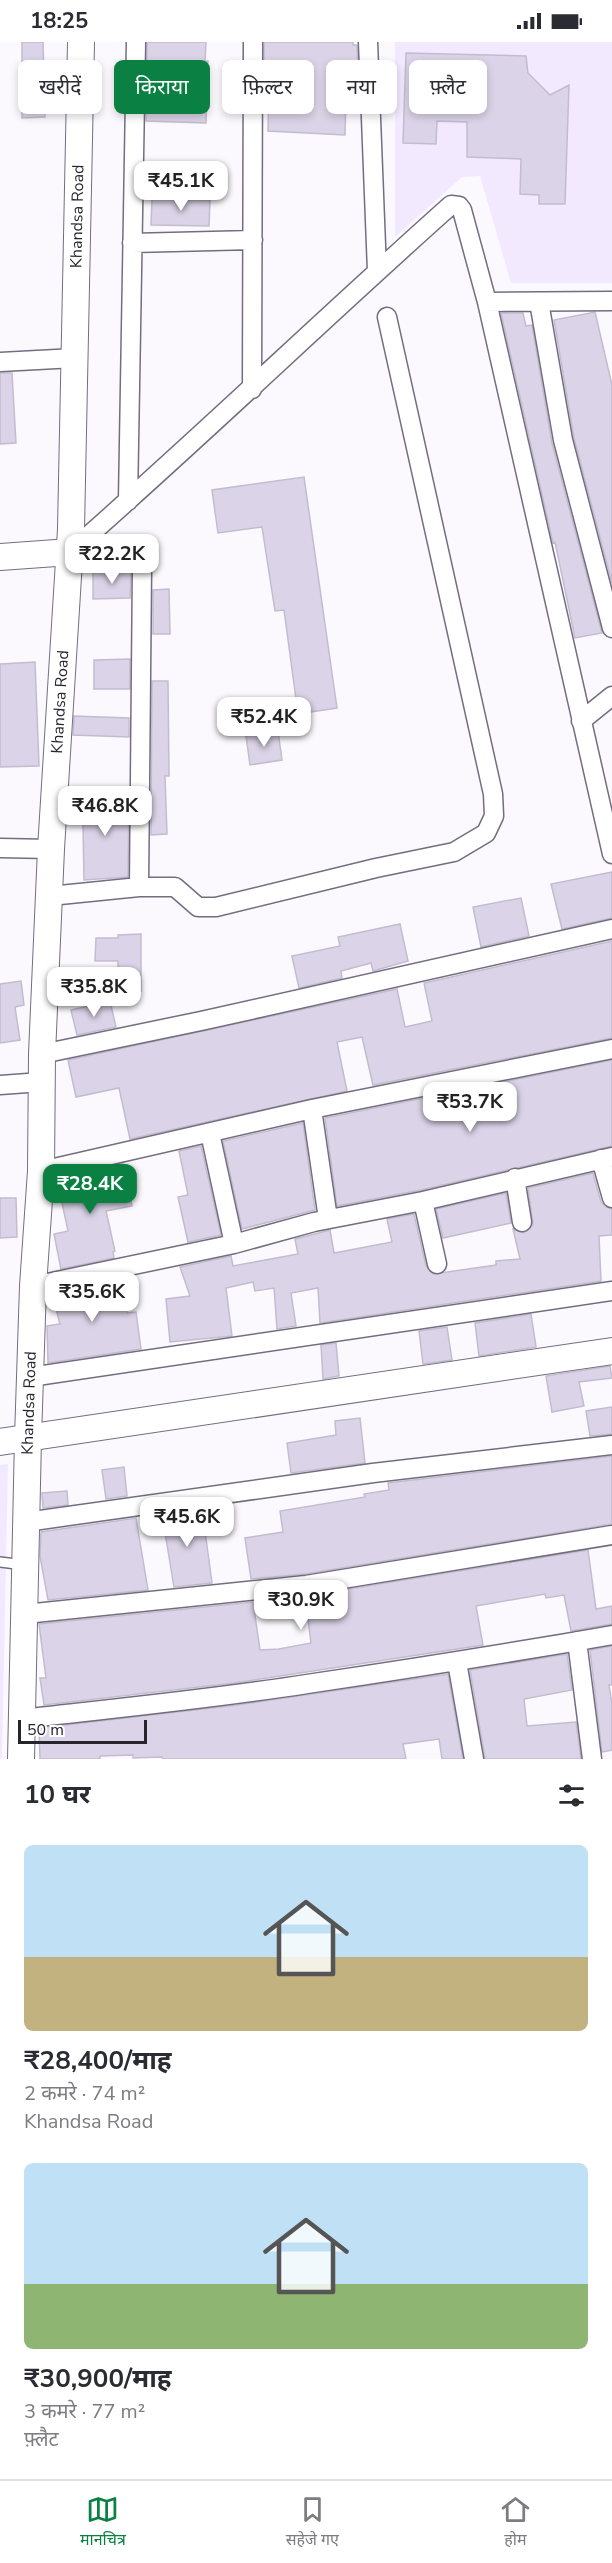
<!DOCTYPE html>
<html lang="hi">
<head>
<meta charset="utf-8">
<style>
	:root { --surface:#fff; --page:#f7f7f7; --text:#2b2b33; --muted:#7c7c81; --line:#e1e1e2; --accent:#0b8043 }
	body { margin:0; font-family:"Nunito Sans","Noto Sans Devanagari",sans-serif; background:var(--page); color:var(--text); height:100vh; display:flex; flex-direction:column; font-size:22px; white-space:nowrap }
	* { box-sizing:border-box; margin:0 }
	p { font-size:20px; color:var(--muted) }
	.icon { flex:none; width:33px; height:33px; fill:none; stroke:currentColor; stroke-width:2; stroke-linecap:round; stroke-linejoin:round }
	.map { position:relative; height:1717px; overflow:hidden }
	.details { display:flex; flex-direction:column; background:var(--surface); flex:1 }
	.details>* { flex:none }
	.banner { position:absolute; left:18px; top:18px; width:576px; height:54px; display:flex; gap:12px }
	.scale { position:absolute; left:18px; bottom:15px; width:129px; box-sizing:border-box; padding-left:6px; border:3px solid #27242c; border-top:0; font-size:16px; line-height:21px; white-space:nowrap; color:#27242c; -webkit-text-stroke:4px #fff; paint-order:stroke }
	.price { position:absolute; translate:-50% -51px; padding:0 14px; border-radius:12px; background:#fff; color:#222; font-size:20px; line-height:39px; filter:drop-shadow(0 2px 3px #0008) }
	.price::after { content:''; position:absolute; left:50%; top:36px; width:18px; height:14px; margin-left:-9px; background:inherit; clip-path:polygon(0 0,100% 0,50% 100%) }
	.price.active { background:var(--accent); color:#fff }
	ul { padding:0; list-style:none }
	li { display:grid; align-content:center; gap:12px; height:318px; padding:0 24px }
	li span { display:grid; place-items:center; height:186px; border-radius:9px; color:#555 }
	li>.icon { margin-inline-start:auto }
	span .icon { width:108px; height:108px; fill:#fffc; stroke-width:1 }
	li b { font-size:26px }
	h2 { display:flex; justify-content:space-between; align-items:center; height:72px; padding:0 24px; font-size:26px }
	.pill { padding:0 21px; border-radius:9px; background:var(--surface); box-shadow:0 3px 9px #0003; font-size:21px; line-height:54px }
	.pill.active { background:var(--accent); color:#fff }
	.status { display:flex; justify-content:space-between; align-items:center; height:42px; padding:0 30px; background:var(--surface); direction:ltr }
	.status svg { height:16px; fill:currentColor }
	.menu { display:flex; justify-content:space-around; align-items:center; height:84px; border-top:2px solid var(--line); background:var(--surface); font-size:16px; color:var(--muted) }
	.menu a { display:grid; justify-items:center; gap:3px }
	.menu .active { color:var(--accent) }
	.map>svg:first-child { display:block }
	.built { fill:#f2e9ff }
	.building { fill:#dbd3e7; stroke:#c3bccf; stroke-width:1.5 }
	.lines { fill:none; stroke-linecap:round; stroke-linejoin:round }
	.lane-casing { stroke:#746d7f; stroke-width:12 }
	.street-casing { stroke:#746d7f; stroke-width:21 }
	.secondary-casing { stroke:#746d7f; stroke-width:28 }
	.lane { stroke:#fff; stroke-width:9 }
	.street { stroke:#fff; stroke-width:18 }
	.secondary { stroke:#fff; stroke-width:26 }
	.labels { text-anchor:middle; dominant-baseline:central; stroke-width:6; stroke-linejoin:round; paint-order:stroke }
	.street-label { font-size:16px; fill:#27242c; stroke:#fff }
</style>
</head>
<body>
<div class="status"><b>18:25</b><svg viewBox="0 0 49 12"><path d="M0 12V9h3v3zM5 12V6h3v6zM10 12V3h3v9zM15 12V0h3v12zM26 1h20v11H26zM47 4h2v5h-2z"/></svg></div>
<div class="map">
<svg width="612" height="1717" viewBox="0 0 612 1717">
	<rect width="100%" height="100%" fill="#fbf9fd"/>
	<path class="built" d="M395,0h217v241h-101l-31,-107 -18,1 -67,60z
		M8,1422l-6,295h-2v-294z"/>
	<path class="building" d="M22,0h21l2,75 -23,1z
		M147,0h59l-1,19h3l-2,62 -60,-2z
		M264,0h89v3h4l2,52h-13l-1,38 -77,-4 1,-54h-5z
		M406,11l120,3 2,17 22,22 19,-10 -4,119h-26v-9l-19,-1 1,-35 -54,-2v-35l-30,-1 -1,23 -33,-1z
		M152,157l58,1 -1,26 -58,-1z
		M595,270l17,73v198l-38,-145 -20,-118z
		M501,271h22l3,13 6,-1 20,118 50,190 -27,5 -20,-96 -2,1z
		M0,331h12l4,70 -16,1z
		M304,435l33,231 -39,6 -14,-104 -9,1 -13,-84 -44,6 -6,-43z
		M93,529h38l-1,27 -37,1z
		M169,547l1,45h-17v-44z
		M130,617v30h-36v-29z
		M35,620l4,104 -39,1v-103z
		M152,639h16l1,95h-4l2,58 -16,1z
		M74,674l55,2v19l-56,-2z
		M278,689l4,29 -32,5 -4,-29z
		M129,756l-1,79 -44,3 -1,-56h-4v-25z
		M612,830v46l-50,11 -11,-45z
		M521,856l8,38 -48,11 -8,-40z
		M400,882l8,37 -35,10 -2,-8 -30,8 1,7 -43,10 -7,-32 48,-10 -2,-9z
		M141,892v57h-23v-30h-23l1,-23h22v-3z
		M612,899v97l-239,47 -11,-48 -25,5 10,49 -217,48 -11,-51 -43,9 -8,-37 329,-71 8,38 27,-6 -8,-38z
		M21,939l3,24 -9,2 5,33 -20,3v-59z
		M110,959l6,26 -39,8 -6,-25z
		M612,1018v86l-191,44 -84,16 -12,-88z
		M303,1081l12,87 -73,19 -19,-88z
		M201,1104l20,89 -33,7 -10,-45 10,-2 -9,-44z
		M123,1122l9,42 -26,5 9,40 -2,1 1,6 -53,11 -7,-35 14,-3 -11,-52z
		M593,1131l8,29 4,4 7,3v26l-13,1 2,45 -281,42 -2,-35 -27,5 5,33 -19,3 -3,-41 -19,3 -2,-9 -27,6 6,48 -62,6 -4,-43 24,-3 -10,-29 51,-11 2,10 65,-12 -3,-15 35,-9 4,23 58,-11 -5,-23 27,-5 12,52 7,8 63,-9v-4l24,-2 -7,-30 11,4 9,-8 -5,-37z
		M506,1151l5,30 -68,15 -7,-29z
		M0,1156h16l1,39 -17,1z
		M119,1237l8,34 9,-1 5,37 -93,14 -1,-37 13,-2 -8,-31z
		M531,1272l5,33 -57,9 -4,-33z
		M447,1285l5,33 -29,4 -4,-33z
		M336,1301l3,33 -16,3 -2,-34z
		M610,1324l2,12 -33,4 5,24 -32,6 -6,-36z
		M612,1365v27l-22,2 -4,-25z
		M360,1376l5,45 -74,10 -4,-30 49,-8 -1,-14z
		M612,1414v68l-307,50 -54,5 -6,-41 38,-6 -3,-21 85,-14 -1,-3 25,-4 -1,-7z
		M124,1425l3,29 -21,3 -4,-29z
		M67,1449l1,14 -25,3 -1,-15z
		M202,1467l10,74 -38,4 -12,-73z
		M136,1476l12,72 -100,10 -8,-44 1,-24z
		M588,1508l8,59 16,-3v18l-41,7 -7,-36 -18,3 -1,-4 -69,12 7,39 -249,38 -190,22 -4,-27h6l-7,-54 214,-22 7,48 19,-1 32,-6 -6,-47z
		M612,1604v39h-3l3,19v46l-10,2 -12,-102z
		M567,1612l5,36 -48,9 3,27 49,-4 5,37h-96l-15,-89z
		M448,1632l15,85h-21l-3,-20 -36,5 3,15h-243l-1,-2 -29,1v-3l-33,1v3h-60l-1,-30 9,-2 189,-22z"/>
	<g class="lines">
		<g class="lane-casing">
			<path id="lane" d="M0,1520l24,3"/>
		</g>
		<g class="street-casing">
			<path id="street" d="M368,0l9,229
				M132,201l121,-3
				M487,260l125,-1
				M539,260l24,138 49,188
				M0,320l75,-4
				M252,347l1,-347
				M128,459l8,-459
				M70,510c129,-113 253,-233 381,-347l8,1 3,4 25,92 125,552
				M581,679l31,-25
				M0,806l51,1
				M139,845l3,-320
				M50,854l89,-9h36l23,20h18l160,-39 78,-16 32,-19 8,-17 -1,-22 -106,-477
				M42,1012l159,-33 411,-92
				M0,1043l42,-3
				M312,1067l16,110
				M210,1091l24,111
				M601,1117l11,39
				M41,1129l271,-62 300,-60
				M515,1136l7,44
				M423,1159l14,63
				M33,1244l201,-42 80,-22 109,-21 189,-44
				M30,1335l582,-86
				M26,1480l347,-49 239,-28
				M25,1572l281,-29 306,-50
				M577,1599l15,118
				M457,1620l17,97
				M22,1677c95,-11 190,-20 285,-35 102,-15 203,-31 305,-49"/>
		</g>
		<g class="secondary-casing">
			<g id="secondary">
				<path d="M0,515l70,-5"/>
				<path d="M0,1400l612,-91"/>
				<path id="s1" d="M21,1717l7,-321 5,-152 8,-115 1,-117 9,-205 20,-320 10,-487"/>
			</g>
		</g>
		<use href="#lane" class="lane"/>
		<use href="#street" class="street"/>
		<use href="#secondary" class="secondary"/>
	</g>
	<g class="labels">
		<g class="street-label">
			<text stroke="none"><textPath href="#s1" startOffset="1544">Khandsa Road</textPath></text>
			<text stroke="none"><textPath href="#s1" startOffset="1058">Khandsa Road</textPath></text>
			<text stroke="none"><textPath href="#s1" startOffset="356">Khandsa Road</textPath></text>
		</g>
	</g>
</svg>
<div class="scale">50 m</div>
<b class="price" style="left:181px;top:170px">₹45.1K</b>
<b class="price" style="left:112px;top:543px">₹22.2K</b>
<b class="price" style="left:264px;top:706px">₹52.4K</b>
<b class="price" style="left:105px;top:795px">₹46.8K</b>
<b class="price" style="left:94px;top:976px">₹35.8K</b>
<b class="price" style="left:470px;top:1091px">₹53.7K</b>
<b class="price active" style="left:90px;top:1173px">₹28.4K</b>
<b class="price" style="left:92px;top:1281px">₹35.6K</b>
<b class="price" style="left:187px;top:1506px">₹45.6K</b>
<b class="price" style="left:301px;top:1589px">₹30.9K</b>
<div class="banner">
<a class="pill">खरीदें</a>
<a class="pill active">किराया</a>
<a class="pill">फ़िल्टर</a>
<a class="pill">नया</a>
<a class="pill">फ़्लैट</a>
</div>
</div>
<section class="details">
<h2>10 घर<svg class="icon" aria-label="filters" viewBox="0 0 24 24"><path d="M4 7h16M4 17h16"/><circle cx="9" cy="7" r="2"/><circle cx="15" cy="17" r="2"/></svg></h2>
<ul>
<li><span style="background:linear-gradient(#bfe0f5 60%,#c2b280 0)"><svg class="icon" aria-label="home" viewBox="0 0 24 24"><path d="M3 11l9-7 9 7M6 9v11h12V9"/></svg></span><div><b>₹28,400/माह</b><p>2 कमरे · 74 m²</p><p>Khandsa Road</p></div></li>
<li><span style="background:linear-gradient(#bfe0f5 65%,#8fb573 0)"><svg class="icon" aria-label="home" viewBox="0 0 24 24"><path d="M3 11l9-7 9 7M6 9v11h12V9"/></svg></span><div><b>₹30,900/माह</b><p>3 कमरे · 77 m²</p><p>फ़्लैट</p></div></li>
</ul>
</section>
<nav class="menu">
<a class="active"><svg class="icon" aria-label="map" viewBox="0 0 24 24"><path d="M3 6l6-2 6 2 6-2v14l-6 2-6-2-6 2zM9 4v14M15 6v14"/></svg>मानचित्र</a>
<a><svg class="icon" aria-label="saved" viewBox="0 0 24 24"><path d="M7 4h10v16l-5-4-5 4z"/></svg>सहेजे गए</a>
<a><svg class="icon" aria-label="home" viewBox="0 0 24 24"><path d="M3 11l9-7 9 7M6 9v11h12V9"/></svg>होम</a>
</nav>
</body>
</html>
